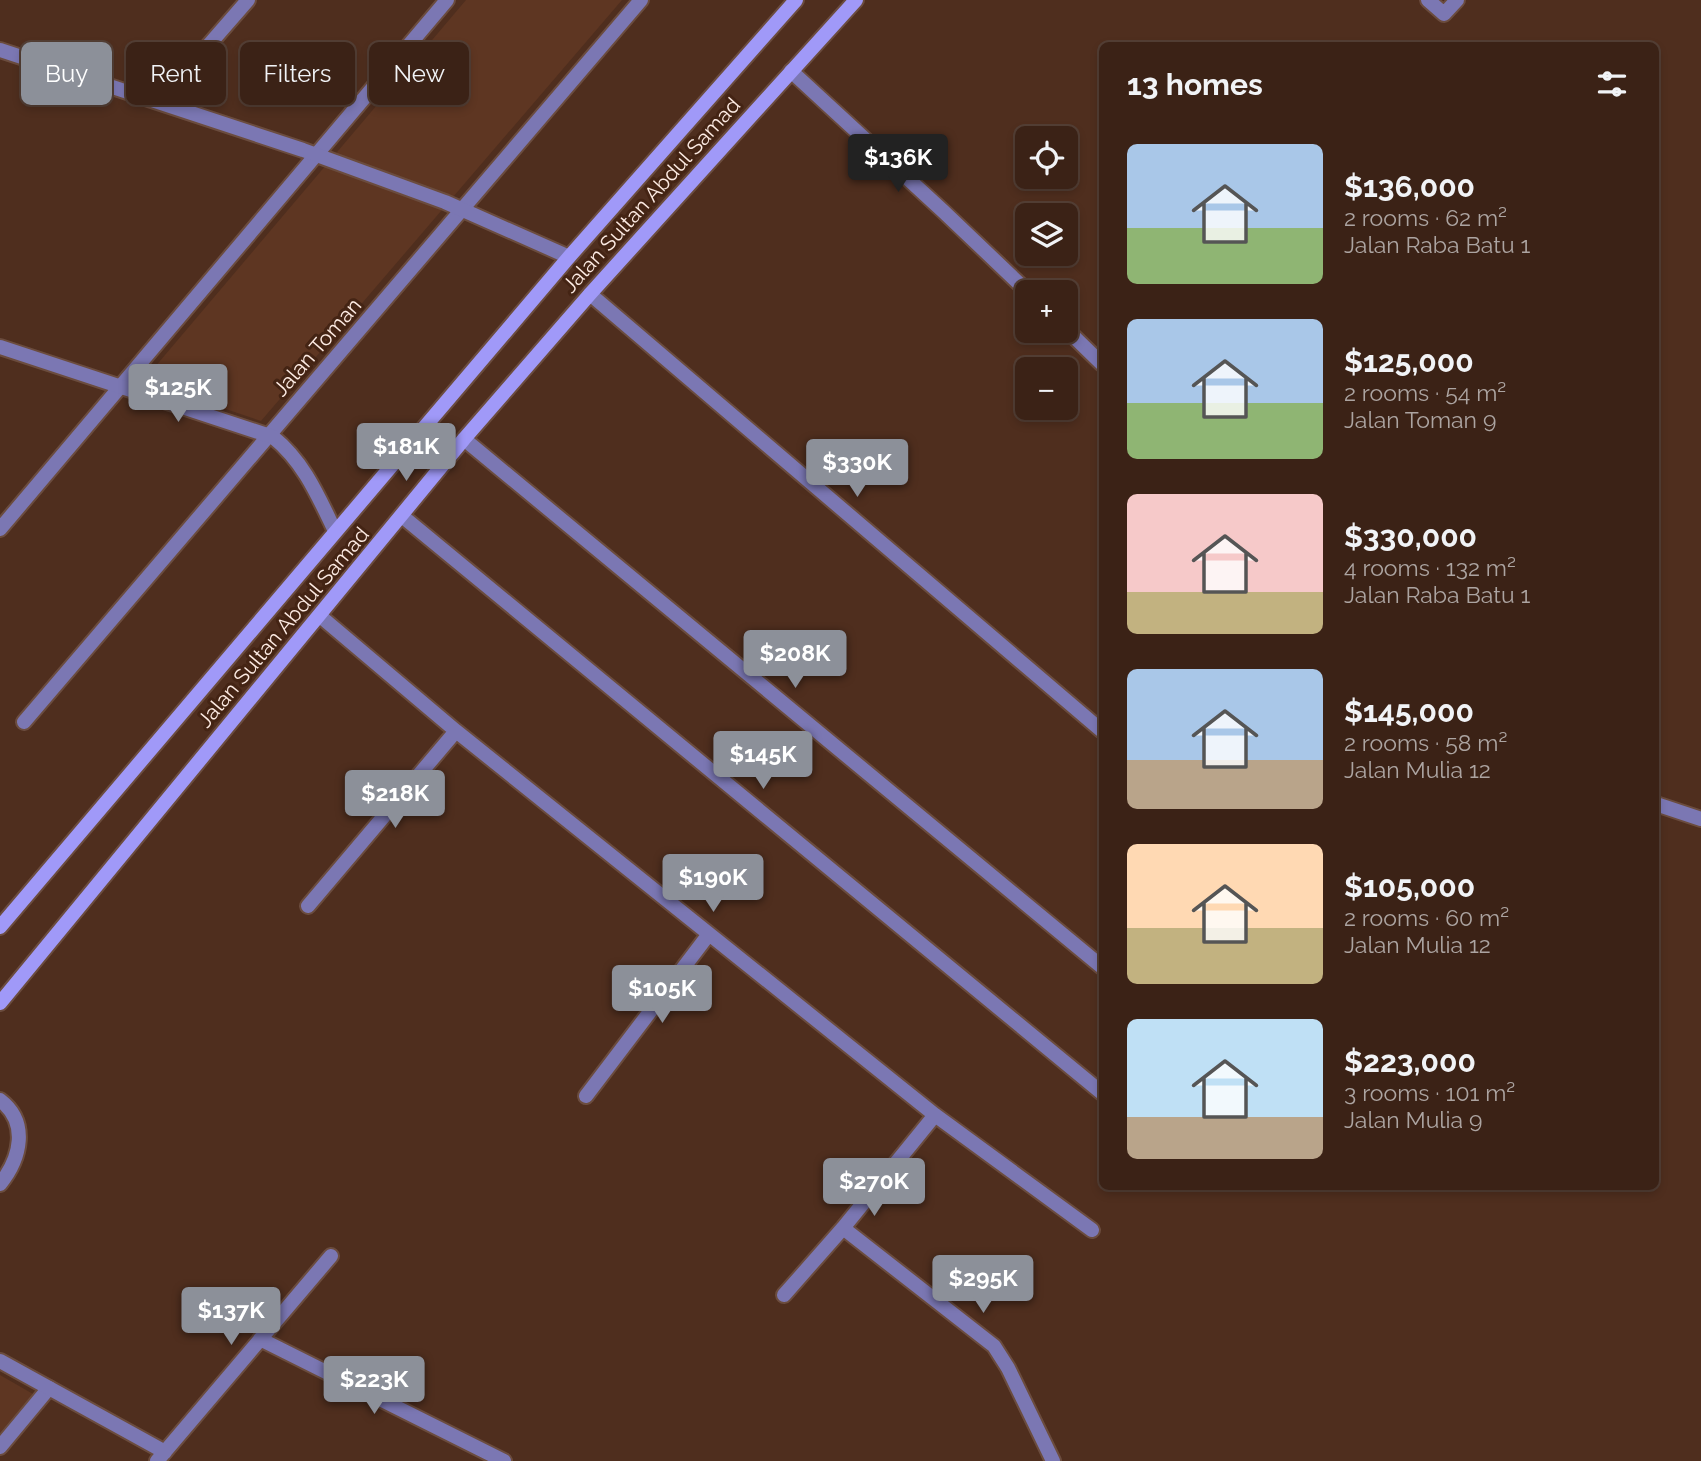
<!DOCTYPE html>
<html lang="en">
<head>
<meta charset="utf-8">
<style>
	:root { --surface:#3b2216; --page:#422a1f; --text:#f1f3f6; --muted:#aca4a1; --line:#543f35; --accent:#8c9099 }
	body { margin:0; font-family:Raleway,sans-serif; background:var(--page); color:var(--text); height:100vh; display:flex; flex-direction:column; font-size:26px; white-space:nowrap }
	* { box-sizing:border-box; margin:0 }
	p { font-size:23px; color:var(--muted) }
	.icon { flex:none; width:38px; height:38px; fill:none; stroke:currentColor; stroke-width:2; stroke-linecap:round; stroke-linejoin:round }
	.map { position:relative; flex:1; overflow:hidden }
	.panel { position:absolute; left:1099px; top:42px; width:560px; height:1148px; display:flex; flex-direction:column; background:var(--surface); border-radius:10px; box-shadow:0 4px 10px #0003,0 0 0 2px var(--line) }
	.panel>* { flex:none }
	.guide { position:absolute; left:21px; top:42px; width:665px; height:63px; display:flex; gap:14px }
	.controls { position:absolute; left:1015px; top:126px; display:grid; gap:14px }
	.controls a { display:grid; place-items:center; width:63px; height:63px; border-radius:10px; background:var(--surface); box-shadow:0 4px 10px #0003,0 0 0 2px var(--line); font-size:35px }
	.price { position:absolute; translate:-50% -60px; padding:0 16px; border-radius:7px; background:var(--accent); color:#fff; font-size:23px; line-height:46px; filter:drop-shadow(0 2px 4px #0008) }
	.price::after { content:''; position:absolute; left:50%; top:42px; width:21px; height:16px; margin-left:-10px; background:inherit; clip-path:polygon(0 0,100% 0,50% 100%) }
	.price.active { background:#222; color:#fff }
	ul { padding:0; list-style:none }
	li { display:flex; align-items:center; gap:21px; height:175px; padding:0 28px }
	li span { display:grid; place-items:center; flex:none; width:196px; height:140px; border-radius:10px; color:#555 }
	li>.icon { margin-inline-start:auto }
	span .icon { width:84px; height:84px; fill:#fffc; stroke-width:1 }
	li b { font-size:30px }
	h2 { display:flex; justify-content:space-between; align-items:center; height:84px; padding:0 28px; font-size:30px }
	.chip { padding:0 24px; border-radius:10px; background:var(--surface); box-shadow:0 4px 10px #0003,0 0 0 2px var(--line); font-size:24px; line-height:63px }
	.chip.active { background:var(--accent); color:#fff }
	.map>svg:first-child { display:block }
	.built { fill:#5e3622 }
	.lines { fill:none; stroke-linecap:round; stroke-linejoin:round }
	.lane-casing { stroke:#6b4c3e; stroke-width:18 }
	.street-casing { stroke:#6b4c3e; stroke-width:18 }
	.secondary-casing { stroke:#6b4c3e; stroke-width:18 }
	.lane { stroke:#7b77b3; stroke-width:14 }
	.street { stroke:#7b77b3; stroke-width:14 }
	.secondary { stroke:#a099f8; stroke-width:14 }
	.labels { text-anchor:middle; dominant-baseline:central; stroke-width:6; stroke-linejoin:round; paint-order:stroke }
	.street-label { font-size:21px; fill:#fdebe3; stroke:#442414 }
</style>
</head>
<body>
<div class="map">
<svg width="1701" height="1461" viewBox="0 0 1701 1461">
	<rect width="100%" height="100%" fill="#4f2e1e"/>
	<path class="built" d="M466,0h156l-361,421 -118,-40z
		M0,1375l33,19 -33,39z"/>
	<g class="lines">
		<g class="lane-casing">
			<path id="lane" d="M1428,0l16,14 13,-14
				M0,529l447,-529
				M24,722l617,-722
				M0,1100c29,22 21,58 0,84
				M0,1447l49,-59"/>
		</g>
		<g class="street-casing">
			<path id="street" d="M0,50l303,100 142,52 124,55
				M791,71l152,140 85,81
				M160,101l88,-101
				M590,294l512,437
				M1066,329l36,35
				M0,347l273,90c31,25 45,59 62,94
				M464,439l638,528
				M402,516l700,577
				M320,616l136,115 479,384 157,115
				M1656,804l45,15
				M308,906l148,-175
				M586,1096l123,-162
				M843,1228l151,118 14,22 45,93
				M784,1295l59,-67 92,-113
				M260,1339l244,122
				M0,1361l165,91
				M157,1461l174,-205"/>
		</g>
		<g class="secondary-casing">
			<path id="secondary" d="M0,927l569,-670 227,-257
				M0,1003l464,-564 126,-145 266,-294"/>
		</g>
		<use href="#lane" class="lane"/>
		<use href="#street" class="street"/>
		<use href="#secondary" class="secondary"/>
	</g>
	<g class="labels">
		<g class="street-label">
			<text transform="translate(651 195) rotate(-48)">Jalan Sultan Abdul Samad</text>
			<text transform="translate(317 347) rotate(-49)">Jalan Toman</text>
			<text transform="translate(283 627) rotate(-50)">Jalan Sultan Abdul Samad</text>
		</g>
	</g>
</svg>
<div class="controls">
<a><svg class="icon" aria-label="locate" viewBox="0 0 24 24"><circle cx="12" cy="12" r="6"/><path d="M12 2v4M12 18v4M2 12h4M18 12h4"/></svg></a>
<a><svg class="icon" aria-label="layers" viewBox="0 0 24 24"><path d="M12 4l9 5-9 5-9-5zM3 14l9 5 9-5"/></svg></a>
<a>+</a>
<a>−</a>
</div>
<b class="price active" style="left:898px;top:194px">$136K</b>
<b class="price" style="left:178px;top:424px">$125K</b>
<b class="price" style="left:406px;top:483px">$181K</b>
<b class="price" style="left:857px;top:499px">$330K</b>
<b class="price" style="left:795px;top:690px">$208K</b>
<b class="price" style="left:763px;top:791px">$145K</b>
<b class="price" style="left:395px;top:830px">$218K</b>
<b class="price" style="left:713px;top:914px">$190K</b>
<b class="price" style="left:662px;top:1025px">$105K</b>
<b class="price" style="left:874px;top:1218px">$270K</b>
<b class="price" style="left:983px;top:1315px">$295K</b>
<b class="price" style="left:231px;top:1347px">$137K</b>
<b class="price" style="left:374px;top:1416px">$223K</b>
<div class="guide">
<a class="chip active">Buy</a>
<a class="chip">Rent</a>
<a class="chip">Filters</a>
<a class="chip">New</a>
</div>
<section class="panel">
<h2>13 homes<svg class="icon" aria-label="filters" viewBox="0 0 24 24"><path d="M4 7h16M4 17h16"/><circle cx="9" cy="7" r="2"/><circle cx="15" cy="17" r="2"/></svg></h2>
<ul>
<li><span style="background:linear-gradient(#a9c7e8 60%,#8fb573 0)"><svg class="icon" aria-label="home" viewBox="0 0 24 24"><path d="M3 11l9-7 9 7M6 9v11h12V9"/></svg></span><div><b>$136,000</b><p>2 rooms · 62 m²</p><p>Jalan Raba Batu 1</p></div></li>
<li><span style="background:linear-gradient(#a9c7e8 60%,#8fb573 0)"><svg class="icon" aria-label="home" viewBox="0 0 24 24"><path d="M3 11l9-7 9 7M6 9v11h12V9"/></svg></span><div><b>$125,000</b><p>2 rooms · 54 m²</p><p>Jalan Toman 9</p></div></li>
<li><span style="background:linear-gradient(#f6c9c9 70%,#c2b280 0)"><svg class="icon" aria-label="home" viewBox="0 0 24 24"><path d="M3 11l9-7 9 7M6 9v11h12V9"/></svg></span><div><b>$330,000</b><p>4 rooms · 132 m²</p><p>Jalan Raba Batu 1</p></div></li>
<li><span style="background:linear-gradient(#a9c7e8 65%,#b9a48a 0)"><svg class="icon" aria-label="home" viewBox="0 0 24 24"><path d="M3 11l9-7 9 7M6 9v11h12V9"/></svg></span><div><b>$145,000</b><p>2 rooms · 58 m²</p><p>Jalan Mulia 12</p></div></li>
<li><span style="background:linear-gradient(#ffd9b3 60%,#c2b280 0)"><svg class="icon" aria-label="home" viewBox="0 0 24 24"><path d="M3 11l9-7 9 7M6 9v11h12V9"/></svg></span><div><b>$105,000</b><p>2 rooms · 60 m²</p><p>Jalan Mulia 12</p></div></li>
<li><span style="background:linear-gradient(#bfe0f5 70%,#b9a48a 0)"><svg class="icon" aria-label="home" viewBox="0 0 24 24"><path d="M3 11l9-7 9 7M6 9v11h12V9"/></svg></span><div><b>$223,000</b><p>3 rooms · 101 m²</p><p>Jalan Mulia 9</p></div></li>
</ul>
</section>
</div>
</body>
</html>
